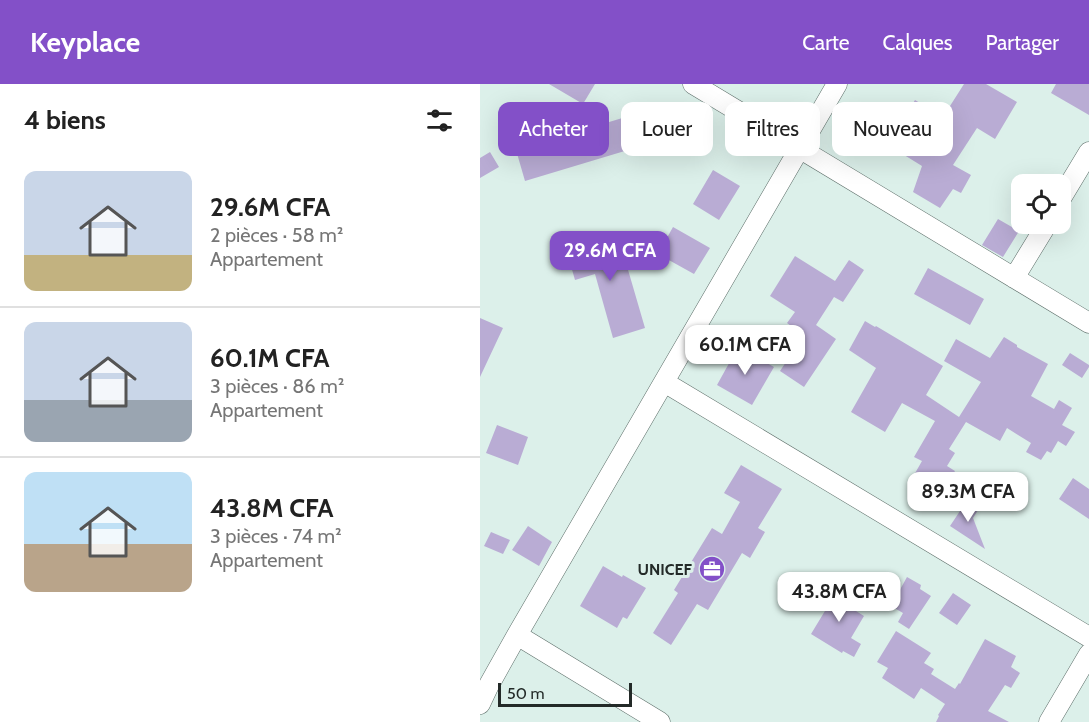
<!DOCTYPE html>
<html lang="fr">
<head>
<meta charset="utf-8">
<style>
	:root { --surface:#fff; --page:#f6f6f6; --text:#222; --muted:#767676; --line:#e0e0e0; --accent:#8350c8 }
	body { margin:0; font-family:Cabin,sans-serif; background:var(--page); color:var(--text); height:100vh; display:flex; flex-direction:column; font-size:22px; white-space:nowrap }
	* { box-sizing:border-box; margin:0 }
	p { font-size:20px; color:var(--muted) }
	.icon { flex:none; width:33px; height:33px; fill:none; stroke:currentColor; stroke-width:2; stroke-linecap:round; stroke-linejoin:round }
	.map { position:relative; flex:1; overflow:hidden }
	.sheet { display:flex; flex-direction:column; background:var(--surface); width:480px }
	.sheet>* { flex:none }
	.guide { position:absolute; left:18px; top:18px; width:501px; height:54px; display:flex; gap:12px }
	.controls { position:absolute; left:531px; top:90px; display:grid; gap:12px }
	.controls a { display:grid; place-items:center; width:60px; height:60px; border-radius:12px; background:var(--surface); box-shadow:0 6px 24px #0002; font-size:30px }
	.scale { position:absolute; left:18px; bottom:15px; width:134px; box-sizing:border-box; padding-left:6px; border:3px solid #232a28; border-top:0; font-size:16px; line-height:21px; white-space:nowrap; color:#232a28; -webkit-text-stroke:4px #dcf0ea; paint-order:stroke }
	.price { position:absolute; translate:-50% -51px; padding:0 14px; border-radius:12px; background:#fff; color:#222; font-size:20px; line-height:39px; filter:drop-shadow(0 2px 3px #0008) }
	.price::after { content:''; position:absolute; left:50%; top:36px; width:18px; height:14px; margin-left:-9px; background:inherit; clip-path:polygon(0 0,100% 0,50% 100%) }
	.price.active { background:var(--accent); color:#fff }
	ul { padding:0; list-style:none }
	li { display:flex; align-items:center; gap:18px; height:150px; padding:0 24px }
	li+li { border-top:2px solid var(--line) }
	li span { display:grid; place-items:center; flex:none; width:168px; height:120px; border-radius:12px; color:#555 }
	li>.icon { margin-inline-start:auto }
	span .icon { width:72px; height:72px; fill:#fffc; stroke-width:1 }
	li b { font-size:26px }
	h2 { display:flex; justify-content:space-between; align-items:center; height:72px; padding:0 24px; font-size:26px }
	.pill { padding:0 21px; border-radius:12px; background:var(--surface); box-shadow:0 6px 24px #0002; font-size:21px; line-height:54px }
	.pill.active { background:var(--accent); color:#fff }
	header { display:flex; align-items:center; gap:36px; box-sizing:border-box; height:84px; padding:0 30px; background:var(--accent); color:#fff }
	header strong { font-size:28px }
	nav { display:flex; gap:33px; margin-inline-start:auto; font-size:21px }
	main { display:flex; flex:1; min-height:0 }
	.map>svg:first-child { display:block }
	.building { fill:#b9acd4 }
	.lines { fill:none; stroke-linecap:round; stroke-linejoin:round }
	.street-casing { stroke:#5d6e69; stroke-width:21 }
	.street { stroke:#fff; stroke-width:20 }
	.labels { text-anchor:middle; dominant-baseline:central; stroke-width:6; stroke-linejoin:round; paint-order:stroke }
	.poi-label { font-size:16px; font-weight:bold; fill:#232a28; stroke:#dcf0ea; text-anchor:end }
</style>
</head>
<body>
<header>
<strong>Keyplace</strong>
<nav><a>Carte</a><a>Calques</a><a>Partager</a></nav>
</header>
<main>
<section class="sheet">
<h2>4 biens<svg class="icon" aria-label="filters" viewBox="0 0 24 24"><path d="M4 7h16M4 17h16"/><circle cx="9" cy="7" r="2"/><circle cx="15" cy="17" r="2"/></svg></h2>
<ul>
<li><span style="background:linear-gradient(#c9d6e8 70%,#c2b280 0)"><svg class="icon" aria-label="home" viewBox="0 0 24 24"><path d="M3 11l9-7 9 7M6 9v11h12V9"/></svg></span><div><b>29.6M CFA</b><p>2 pièces · 58 m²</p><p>Appartement</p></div></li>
<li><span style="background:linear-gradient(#c9d6e8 65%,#9aa5b1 0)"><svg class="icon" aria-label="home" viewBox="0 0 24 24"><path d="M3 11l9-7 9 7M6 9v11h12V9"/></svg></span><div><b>60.1M CFA</b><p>3 pièces · 86 m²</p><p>Appartement</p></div></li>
<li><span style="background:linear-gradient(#bfe0f5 60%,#b9a48a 0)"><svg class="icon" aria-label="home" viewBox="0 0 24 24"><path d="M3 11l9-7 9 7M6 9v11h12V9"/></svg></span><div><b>43.8M CFA</b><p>3 pièces · 74 m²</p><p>Appartement</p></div></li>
</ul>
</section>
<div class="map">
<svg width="609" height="638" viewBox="0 0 609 638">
	<rect width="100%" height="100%" fill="#dcf0ea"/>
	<path class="building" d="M69,0h46l-12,20z
		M484,0h22l31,18 -22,37 -18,-11 -24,37 18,10 -10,18 -8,-4 -13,19 -27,-16 9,-26 -34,-21 27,-45 28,17z
		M576,0h33v31l-38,-22z
		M159,29l9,31 -123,37 -9,-31z
		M10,68l9,15 -19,11v-20z
		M233,86l27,16 -21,34 -26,-16z
		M518,135l21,12 -16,26 -21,-12z
		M193,143l37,21 -16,26 -36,-20z
		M137,148l28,96 -32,10 -18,-64 -20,6 -8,-28 20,-6 -1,-5z
		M315,172l40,25 14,-21 15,10 -21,32 -9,-5 -18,28 20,14 -32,48 -24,-16 24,-36 -17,-12 8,-11 -25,-16z
		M448,184l56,31 -14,26 -56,-31z
		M0,234l23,10 -23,49z
		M385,237l10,6 1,-1 67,40 -17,29 33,22 22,-35 -37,-21 12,-22 34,19 14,-21 13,8v2l31,17 -17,32 23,13 5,-9 13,8 -10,17 13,7 -9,14 -8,-5 -7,12 -4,-2 -6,9 -15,-8 5,-9 -24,-15 -7,13 -34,-19 -17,27 6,4 -8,13 8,5 -13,21 -28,-17 8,-14 -8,-4 21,-36 -33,-18 -17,29 -34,-20 25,-44 -27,-18z
		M258,263l36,20 -22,38 -35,-20z
		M590,269l19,12v2l-7,11 -20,-13z
		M17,341l31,12 -10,28 -32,-12z
		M261,381l41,24 -24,39 7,4 -15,26 -8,-5 -34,57 -11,-6 -26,41 -18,-12 25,-40 -4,-3 38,-62 10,6 18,-32 -16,-9z
		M593,394l16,11v30l-30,-20z
		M488,415l12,8 -7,11 12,31 -35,-23z
		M48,442l24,16 -13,24 -27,-16z
		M11,448l19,8 -7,14 -19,-8z
		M123,482l19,11 1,-2 23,13 -19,31 -4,-2 -6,11 -37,-22z
		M427,493l14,8 -1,4 11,7 -22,33 -11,-7 5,-9 -12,-7z
		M350,501l23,13 -5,8 16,10 -13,22 10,6 -7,13 -11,-6 -1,2 -31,-19 20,-33 -8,-4z
		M473,509l18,12 -14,20 -18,-12z
		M416,547l35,22 -7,10 10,6 -3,5 24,15 4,-6 1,1 25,-45 31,17 -5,11 9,6 -9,15 -6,-3 -17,26 21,11h-73l3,-6 -1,-1 7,-11 -24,-16 -7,11 -32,-21 6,-10 -11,-6z"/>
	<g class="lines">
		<g class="street-casing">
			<path id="street" d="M213,0l396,239
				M580,116l29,-48
				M534,194l33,-54
				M184,298l425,255
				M37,551l143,87
				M0,620l9,-19 28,-50 320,-551
				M569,638l40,-68"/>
		</g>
		<use href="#street" class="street"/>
	</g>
	<defs>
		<g id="office-disc" transform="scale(1.35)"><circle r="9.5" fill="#8350c8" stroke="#dcf0ea"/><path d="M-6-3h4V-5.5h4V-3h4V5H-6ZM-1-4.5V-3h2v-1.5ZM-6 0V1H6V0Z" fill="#fff"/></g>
	</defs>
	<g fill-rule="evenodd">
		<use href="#office-disc" x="232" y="485"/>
	</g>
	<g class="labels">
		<g class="poi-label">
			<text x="212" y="485">UNICEF</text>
		</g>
	</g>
</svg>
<div class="controls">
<a><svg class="icon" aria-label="locate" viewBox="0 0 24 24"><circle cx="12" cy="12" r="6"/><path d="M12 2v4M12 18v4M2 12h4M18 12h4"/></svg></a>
</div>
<div class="scale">50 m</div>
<b class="price active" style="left:130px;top:198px">29.6M CFA</b>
<b class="price" style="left:265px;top:292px">60.1M CFA</b>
<b class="price" style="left:488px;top:439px">89.3M CFA</b>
<b class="price" style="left:359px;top:539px">43.8M CFA</b>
<div class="guide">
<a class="pill active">Acheter</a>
<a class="pill">Louer</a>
<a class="pill">Filtres</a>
<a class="pill">Nouveau</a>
</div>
</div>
</main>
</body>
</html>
